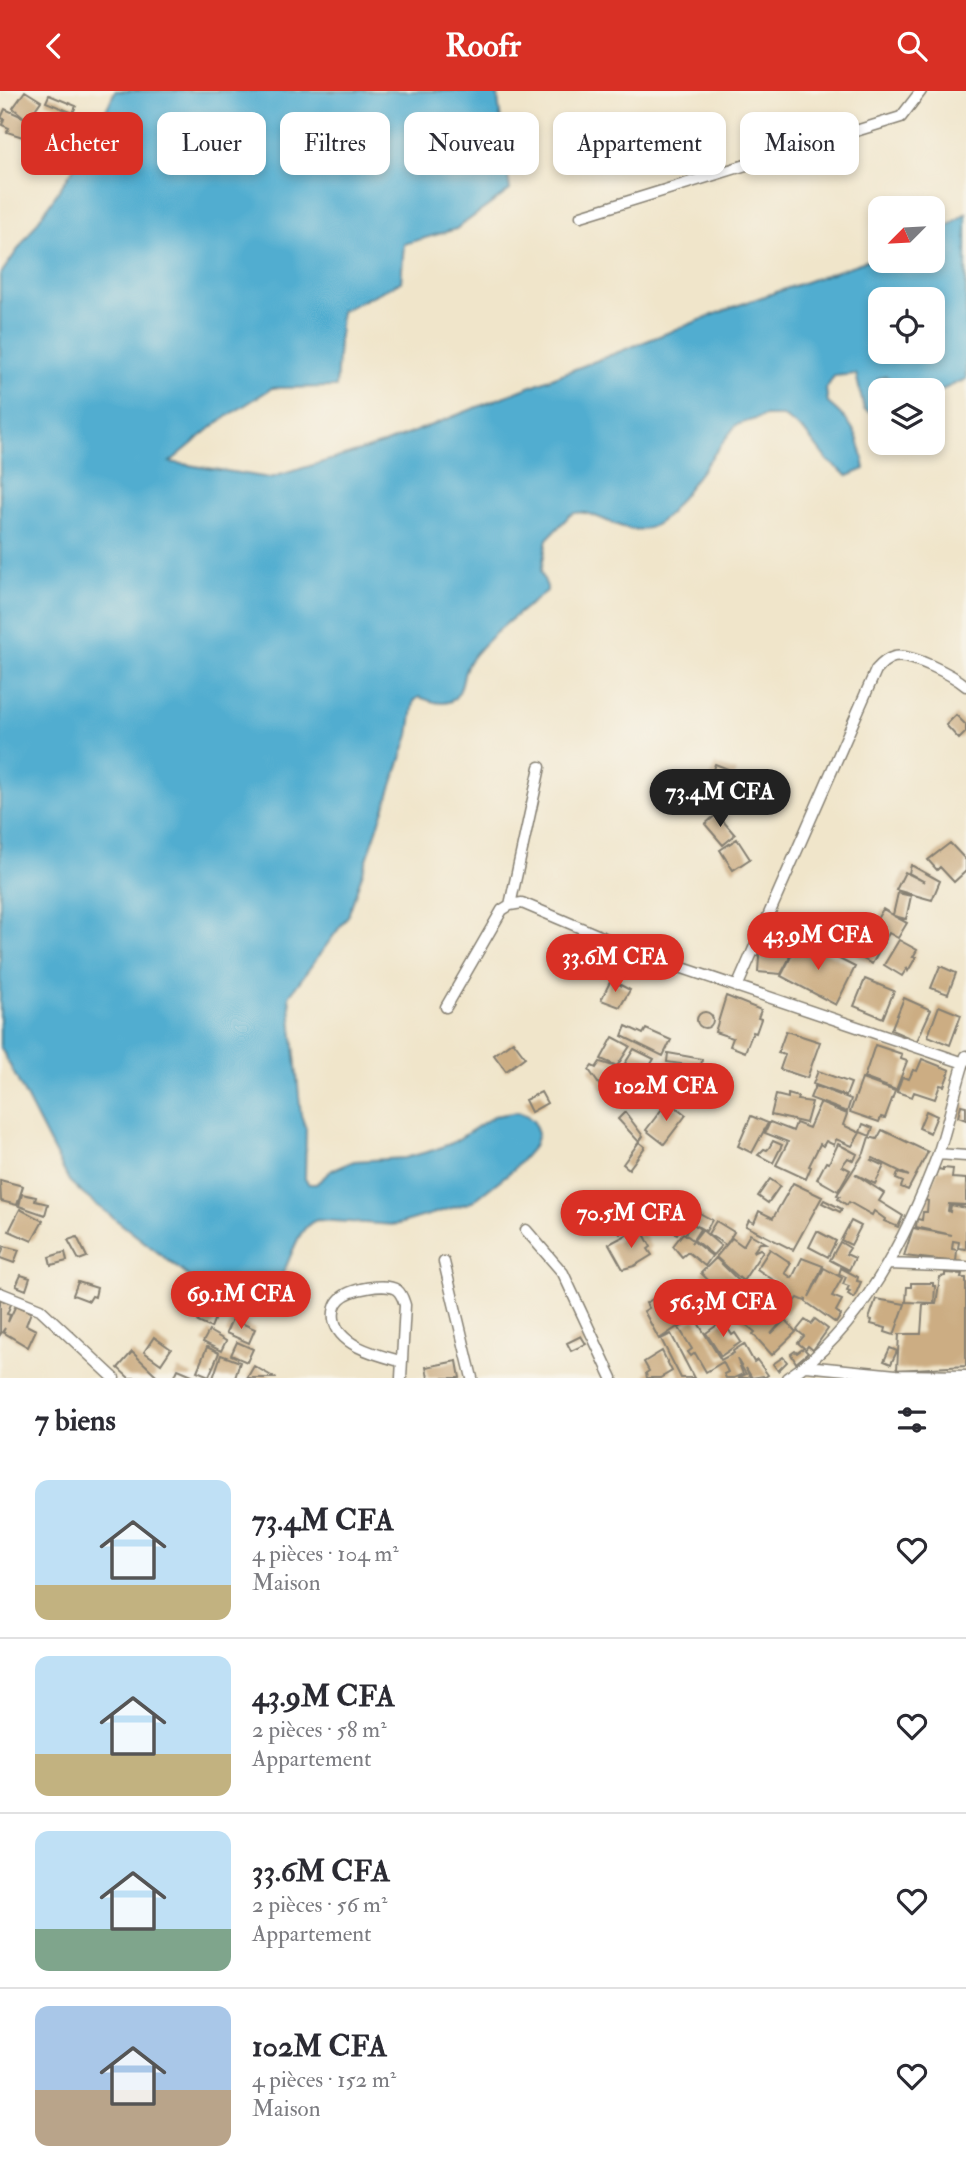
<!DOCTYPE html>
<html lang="fr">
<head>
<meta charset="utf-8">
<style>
	:root { --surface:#fff; --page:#f2f2f3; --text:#2b2b33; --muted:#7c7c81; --line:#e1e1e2; --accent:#d93025 }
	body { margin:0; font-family:"IM FELL Double Pica",serif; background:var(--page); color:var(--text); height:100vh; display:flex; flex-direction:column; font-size:26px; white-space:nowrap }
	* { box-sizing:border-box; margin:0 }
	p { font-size:23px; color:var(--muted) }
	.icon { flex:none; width:38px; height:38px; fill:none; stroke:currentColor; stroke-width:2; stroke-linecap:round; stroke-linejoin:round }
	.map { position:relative; height:1287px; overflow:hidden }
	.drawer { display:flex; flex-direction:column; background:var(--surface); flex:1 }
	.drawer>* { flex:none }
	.banner { position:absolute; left:21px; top:21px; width:924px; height:63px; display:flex; gap:14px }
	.needle { width:46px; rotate:246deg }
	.buttons { position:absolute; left:868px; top:105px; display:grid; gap:14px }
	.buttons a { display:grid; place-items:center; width:77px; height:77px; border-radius:14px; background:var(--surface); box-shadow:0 4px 10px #0003; font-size:35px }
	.price { position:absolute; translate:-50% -60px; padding:0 16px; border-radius:24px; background:var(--accent); color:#fff; font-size:23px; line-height:46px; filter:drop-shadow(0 2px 4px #0008) }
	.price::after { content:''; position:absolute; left:50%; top:42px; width:21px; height:16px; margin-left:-10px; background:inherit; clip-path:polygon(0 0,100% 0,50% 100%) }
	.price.current { background:#222; color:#fff }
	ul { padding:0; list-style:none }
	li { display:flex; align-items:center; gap:21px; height:175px; padding:0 35px }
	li+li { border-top:2px solid var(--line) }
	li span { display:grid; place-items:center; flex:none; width:196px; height:140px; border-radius:14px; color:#555 }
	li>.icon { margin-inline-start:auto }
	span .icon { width:84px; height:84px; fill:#fffc; stroke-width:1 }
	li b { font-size:30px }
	h2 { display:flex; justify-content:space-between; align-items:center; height:84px; padding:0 35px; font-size:30px }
	.chip { padding:0 24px; border-radius:14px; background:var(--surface); box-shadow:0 4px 10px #0003; font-size:24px; line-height:63px }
	.chip.current { background:var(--accent); color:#fff }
	header { display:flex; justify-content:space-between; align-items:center; height:91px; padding:0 35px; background:var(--accent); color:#fff; font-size:32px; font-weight:700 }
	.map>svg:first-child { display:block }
	.water { fill:#51add0; stroke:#366476; stroke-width:2; fill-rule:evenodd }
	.building { fill:#ccad83 }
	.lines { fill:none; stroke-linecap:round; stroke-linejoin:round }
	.street-casing { stroke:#868073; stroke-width:13 }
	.street { stroke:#fff; stroke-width:10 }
</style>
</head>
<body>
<header><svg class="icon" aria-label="back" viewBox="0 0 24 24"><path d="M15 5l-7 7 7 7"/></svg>Roofr<svg class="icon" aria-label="search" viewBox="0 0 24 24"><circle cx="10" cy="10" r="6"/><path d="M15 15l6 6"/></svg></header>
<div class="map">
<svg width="966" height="1287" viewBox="0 0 966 1287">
	<rect width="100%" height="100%" fill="#f7f3e8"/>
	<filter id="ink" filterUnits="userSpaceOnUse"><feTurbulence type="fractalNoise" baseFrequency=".0143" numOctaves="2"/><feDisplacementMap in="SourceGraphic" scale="14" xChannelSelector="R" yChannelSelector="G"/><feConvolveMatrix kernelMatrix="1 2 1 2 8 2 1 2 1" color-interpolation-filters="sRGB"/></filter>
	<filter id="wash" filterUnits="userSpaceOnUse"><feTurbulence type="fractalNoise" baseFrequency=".00686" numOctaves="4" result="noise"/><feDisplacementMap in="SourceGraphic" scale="28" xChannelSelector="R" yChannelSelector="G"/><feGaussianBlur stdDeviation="1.57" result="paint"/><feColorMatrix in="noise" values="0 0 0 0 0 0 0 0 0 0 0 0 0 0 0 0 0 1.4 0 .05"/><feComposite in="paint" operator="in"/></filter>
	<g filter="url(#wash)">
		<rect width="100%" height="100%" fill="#f0e5ca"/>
		<path class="water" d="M115,0h382l13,99 -54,39 -52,15 -3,38 -60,29 -5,76 -64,1 -55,35 -47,39 100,16 113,-34 353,-138 144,-50v5h53v-24l33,-24v166l-33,15v-4h-31l-16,-14 -8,3 2,31 -6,5 -10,-6 -8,-35 -22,2 -8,13 2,14c27,22 31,32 37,66l-17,7 -20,-15 -23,-29 -23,-16h-17l-29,9 -68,90c-4,3 -9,8 -13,10 -30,18 -64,-23 -85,-10l-23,24 -6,33 6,15v4c-24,19 -61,46 -78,71 -8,12 -4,30 -18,39 -10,5 -23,-1 -32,-4l-5,4 -5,34 -61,181 -59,80 12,119 5,14 -1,50 4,5h7l16,-14 22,-9 51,-3 29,-8 18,-7 42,-27 24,-4 8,3 8,7 4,12 -4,12 -20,23 -42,33 -77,23 -78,-5c-29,9 -27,74 -57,70 -11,-1 -20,-11 -32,-12l-18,9 -9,-1 -117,-91 -15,-14 -69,-135v-771c41,-59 86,-118 115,-184zM880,208h53v53h-53z"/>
		<g id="blocks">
			<path class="building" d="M25,0l16,10 -12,17 7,4 -4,18 -25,-8 2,-4 -7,-3 2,-6 -3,-1 4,-9 20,9 -12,-10z
				M49,4l27,11 -3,7 -27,-11z
				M956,624l10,10v7l-7,7 -13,-14z
				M715,673l21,8 -16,43 -21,-9z
				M717,723l18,21 -12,10 -18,-21z
				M737,748l13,20 -17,11 -13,-20z
				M950,752l16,17v11l-12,11 -14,-15 -3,3 -9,-10z
				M911,774l29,16 -8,19 -36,-10 9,-18 20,10 -16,-9z
				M898,802l13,3 -5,23 -12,-3 13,7 -9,15 -9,-5 -17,31 -16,-9 17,-30 7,3 -6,-4 9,-15 10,6z
				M778,844l12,9 -1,15 -8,15 -23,-2 2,-30h12z
				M800,848l55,28 -19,38 -55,-29z
				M899,849l18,10 -4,7h3l-8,14 -1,-3 -5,8 -18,-11z
				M940,875l16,7 -8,21 -17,-6z
				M865,888l29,12 -11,27 -29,-12z
				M611,889l19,10 -10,17 -19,-7z
				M726,905l35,14 -3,8 3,1 -5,14 -3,-1 -8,20 -15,-6 3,-8 -18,-6z
				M904,907l27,12 -14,31 -26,-11z
				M939,915l22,9 -11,30 -22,-9z
				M697 929a8 8 0 1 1 16 0a8 8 0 1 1-16 0Z
				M626,935l17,8 3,-5 25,11 -8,16 -41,-20z
				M786,940l34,11 -13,36 -27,-9 5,-14 -7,-2z
				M613,946l17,9 -13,20 -16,-7z
				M513,950l12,16 -19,14 -12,-16z
				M875,954l27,9 -1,5 6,2 -11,29 -32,-12z
				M634,958l20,10 -11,18 -19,-12z
				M668,962l34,6 -1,8 -34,-5z
				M922,968l28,11 -6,16 -4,-1 -5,14 -21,-7 -2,5 -15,-5 5,-15 7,2 4,-9 4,1z
				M600,971l20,6 8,8 -7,11 3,2 -9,13 -12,-12 -14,-20 3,-4 4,2z
				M818,980l33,12 -5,13 -33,-12z
				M862,988l33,12 -10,27 -4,-1 -2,5 -29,-10z
				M815,995l36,13 -4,13 -37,-14z
				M541,1001l6,11 -16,9 -6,-12z
				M788,1003l10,3 -1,3 15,2 -6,21 -35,-8 5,-20 12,3z
				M668,1010l18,14 -22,29 -18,-14z
				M820,1012l27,11 -4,11 17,8 -8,13 -16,-7 -2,6 -8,-4 -3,5 -3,-2 -11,22 2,1 -5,12 -30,-14 12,-23 -23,-9 5,-11 23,9 3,-8 13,5z
				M961,1014l5,1v14l-8,-3z
				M926,1020l11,5 -7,17 -11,-5z
				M625,1021l18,24 -4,6 -21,-23z
				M751,1025l17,7 -16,30 -14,-7z
				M863,1033l10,4 -3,8 -10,-4z
				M882,1039l46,22 -20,38 -7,-3 2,-5 -7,-3 2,-6 11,3 -36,-18 -2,2 13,6 -9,18 -20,-10 29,19 -5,8 24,15 -5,11 -14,-6 1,-2 -11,-8 -2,4 -23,-13 -2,3 -9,-6 2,-3 -3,-1 27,-42 5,-16 8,2z
				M773,1050l9,4 -9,18 -15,-8 6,-6 3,1 2,-2z
				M639,1051l6,5 -16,22 -6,-5z
				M838,1053l19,10 -3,7 -6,-3 -6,8 8,4 -12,21 -21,-12 9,-17 3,1z
				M943,1077l10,1 -1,9 14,1v26l-17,-1 -1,7 2,1 1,-7 15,3v41l-8,-1 1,-6 -6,-1 -1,8 5,1 -1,12 -52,-6 9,-28 39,7 -36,-8 1,-8 5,1 1,-8h4l1,-11 -3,-1 13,-31 5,1z
				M770,1088l10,7 -12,17 -10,-7z
				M0,1089l23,6 -6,19 -16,-4z
				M793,1092l29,14 -29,53 -47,-24 3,-6 5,3 5,-12 14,7z
				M22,1103l14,3 -1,4 13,3 -3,11 -26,-9z
				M824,1109l18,9 -2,3 -18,-9z
				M677,1114l13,10 -13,19 -15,-8z
				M629,1117l7,16 -16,10 -7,-9 5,-3 -3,-5z
				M20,1118l23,12 -11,20 -23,-10z
				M696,1120l16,9 -6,11 -16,-9z
				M716,1130l18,11 -8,13 -18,-11z
				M851,1130l10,5 -10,19 -10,-5z
				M692,1132l8,6 -7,11 -8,-6z
				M702,1139l19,16 -8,9 -19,-15z
				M634,1140l3,4 6,-3 8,15 -3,2 4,6 -18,11 -11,3 -14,-25z
				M817,1140l19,10 -8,16 -19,-10z
				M683,1142l10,7 -2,3 2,-2 19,15 -7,10 -17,-14 -6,5 -9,-11z
				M750,1143l16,9h-6l-7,9 7,-3 3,2 -20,30 -27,-24 16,-19 11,8z
				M77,1146l10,20 -8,3 -11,-20z
				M840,1151l10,6 -4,6 9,4 -6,12 -19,-10z
				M4,1155l15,4 -5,13 -14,-5z
				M770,1158l21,14 -6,10 7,5 10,-20 21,8 -14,31 15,-29 18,10 -10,18 10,4 -6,11 5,4 -5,8 -30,-21v-3l-1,2 -7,-3 -12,15 -13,-9 12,-16 -28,-19z
				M65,1161l2,9 -16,4 -2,-8z
				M716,1167l25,25 -14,16 -26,-26z
				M841,1177l17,9 -1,4 4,1 -7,16 -6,-4 2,-3 -3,-1 2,-4 -6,-2 3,-7 -7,-3z
				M945,1182l17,1 -1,4h5v88l-69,4 2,-36h22l2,-30h13l4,-27 5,-1z
				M21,1184l9,3 -4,12 -10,-4z
				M78,1191l19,6 -2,9 -3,-1 -3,5 -16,-6z
				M911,1192h22v3h2l-1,17 -28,-1 1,-15h4z
				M673,1196l18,31 -32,21 -15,-28 5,-3 -3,-5z
				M753,1201l32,26 -14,16 14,-14 11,12 -24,23 -19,-21 2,-2 -23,-19z
				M0,1208l11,5 -4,10 3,1 -2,7 8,-17 15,7 -5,13 10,5 -8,17 -25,-15 2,-4 -5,7z
				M876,1208l29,5 -11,31 -9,-3 1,-4 -15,-4 1,-4 -3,-1z
				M203,1218l13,6 -5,13 -13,-6z
				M695,1227l26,42 13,-7 -1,-2 11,-7 10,18 3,-2 11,15 -4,3 -1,-2 -11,2 -6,-10 4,10h-12l8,-4 -9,-15 6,15 -9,4h-8l-2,-4 4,-2 -5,-10 -17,10 -11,-19 -4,3 -3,-4 4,-3 -13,-21z
				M232,1228l23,10 -6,14 -23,-10z
				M815,1228l13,10 -15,21 -5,-4 -3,4 3,3 -12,10 -5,-9 4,-3 2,2 7,-5 -6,-5 6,-7 -7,-6 8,-10 6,4z
				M723,1230l9,14 3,-2 6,9 -20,14 -15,-23z
				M209,1240l17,10 -5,10 -18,-9z
				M671,1243l23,44h-13l-20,-39z
				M581,1245l5,8 -15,7 -4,-8z
				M154,1246l17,12 -10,15 -17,-12z
				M237,1251l16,7 -6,13 -16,-7z
				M207,1256l12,6 -10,23 -12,-5z
				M890,1257l7,3 -6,13 -7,-3z
				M662,1260l10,20 -12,7h-13l-1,-5 3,-2 -5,-9z
				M132,1261l24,23 -2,3h-25l-11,-10z
				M221,1264l19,7 -5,16h-22z
				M783,1266l4,5 -9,9 -5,-7z
				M457,1270l3,17h-32l-2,-11z
				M254,1275l21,12h-28z
				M178,1278l14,6 -2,3h-16z"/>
		</g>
	</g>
	<g filter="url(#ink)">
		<use href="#blocks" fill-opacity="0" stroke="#868073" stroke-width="2"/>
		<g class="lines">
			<g class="street-casing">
				<path id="street" d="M581,125l320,-99 20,-26
					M510,814l30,-138
					M737,896l139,-317c5,-6 10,-11 18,-13 17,-4 59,18 72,29
					M446,916l56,-97 8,-5 12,-2 125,53 317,107
					M938,1063l28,2
					M526,1139l37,43 49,105
					M444,1171l28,116
					M889,1173l77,3
					M0,1202l40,16 74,69
					M400,1270c-22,-6 -62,-15 -66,-42 -1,-7 1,-15 6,-20 9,-10 46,-17 57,-9 5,4 6,9 8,15l-4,73
					M806,1275l90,9 70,1
					M787,1287c73,-46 122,-146 151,-224 11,-32 17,-66 28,-98"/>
			</g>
			<use href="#street" class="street"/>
		</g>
	</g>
</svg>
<div class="buttons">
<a><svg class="needle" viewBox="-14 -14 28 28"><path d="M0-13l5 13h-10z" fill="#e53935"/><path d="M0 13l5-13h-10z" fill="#7c7c81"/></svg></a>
<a><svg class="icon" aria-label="locate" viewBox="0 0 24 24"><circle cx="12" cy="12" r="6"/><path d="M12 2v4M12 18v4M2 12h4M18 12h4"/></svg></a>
<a><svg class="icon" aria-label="layers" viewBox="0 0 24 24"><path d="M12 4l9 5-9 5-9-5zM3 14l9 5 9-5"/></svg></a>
</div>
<b class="price current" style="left:720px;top:738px">73.4M CFA</b>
<b class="price" style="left:818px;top:881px">43.9M CFA</b>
<b class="price" style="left:615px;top:903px">33.6M CFA</b>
<b class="price" style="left:666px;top:1032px">102M CFA</b>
<b class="price" style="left:631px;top:1159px">70.5M CFA</b>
<b class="price" style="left:241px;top:1240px">69.1M CFA</b>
<b class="price" style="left:723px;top:1248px">56.3M CFA</b>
<div class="banner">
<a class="chip current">Acheter</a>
<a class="chip">Louer</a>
<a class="chip">Filtres</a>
<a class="chip">Nouveau</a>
<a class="chip">Appartement</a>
<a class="chip">Maison</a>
</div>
</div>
<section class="drawer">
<h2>7 biens<svg class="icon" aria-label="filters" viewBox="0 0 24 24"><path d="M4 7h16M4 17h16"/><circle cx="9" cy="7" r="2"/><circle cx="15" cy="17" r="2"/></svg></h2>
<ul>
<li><span style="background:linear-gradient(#bfe0f5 75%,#c2b280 0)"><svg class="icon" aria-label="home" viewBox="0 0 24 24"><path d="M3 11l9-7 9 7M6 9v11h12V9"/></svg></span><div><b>73.4M CFA</b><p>4 pièces · 104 m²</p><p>Maison</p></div><svg class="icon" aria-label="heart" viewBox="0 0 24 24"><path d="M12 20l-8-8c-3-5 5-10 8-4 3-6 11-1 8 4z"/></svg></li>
<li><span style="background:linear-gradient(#bfe0f5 70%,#c2b280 0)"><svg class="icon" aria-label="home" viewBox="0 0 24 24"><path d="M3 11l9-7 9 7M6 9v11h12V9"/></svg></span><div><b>43.9M CFA</b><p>2 pièces · 58 m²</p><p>Appartement</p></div><svg class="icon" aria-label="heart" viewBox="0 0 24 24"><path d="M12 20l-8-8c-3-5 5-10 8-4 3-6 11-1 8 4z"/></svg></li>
<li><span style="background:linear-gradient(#bfe0f5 70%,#7fa58c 0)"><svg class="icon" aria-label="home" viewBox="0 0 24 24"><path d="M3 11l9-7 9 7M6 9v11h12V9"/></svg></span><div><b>33.6M CFA</b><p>2 pièces · 56 m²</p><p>Appartement</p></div><svg class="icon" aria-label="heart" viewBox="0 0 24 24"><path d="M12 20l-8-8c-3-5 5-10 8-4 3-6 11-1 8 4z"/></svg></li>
<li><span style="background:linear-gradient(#a9c7e8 60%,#b9a48a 0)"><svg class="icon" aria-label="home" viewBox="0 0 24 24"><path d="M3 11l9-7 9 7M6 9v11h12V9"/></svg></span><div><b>102M CFA</b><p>4 pièces · 152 m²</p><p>Maison</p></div><svg class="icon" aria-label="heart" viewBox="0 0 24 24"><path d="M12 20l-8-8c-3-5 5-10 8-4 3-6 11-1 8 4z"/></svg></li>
</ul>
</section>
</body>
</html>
